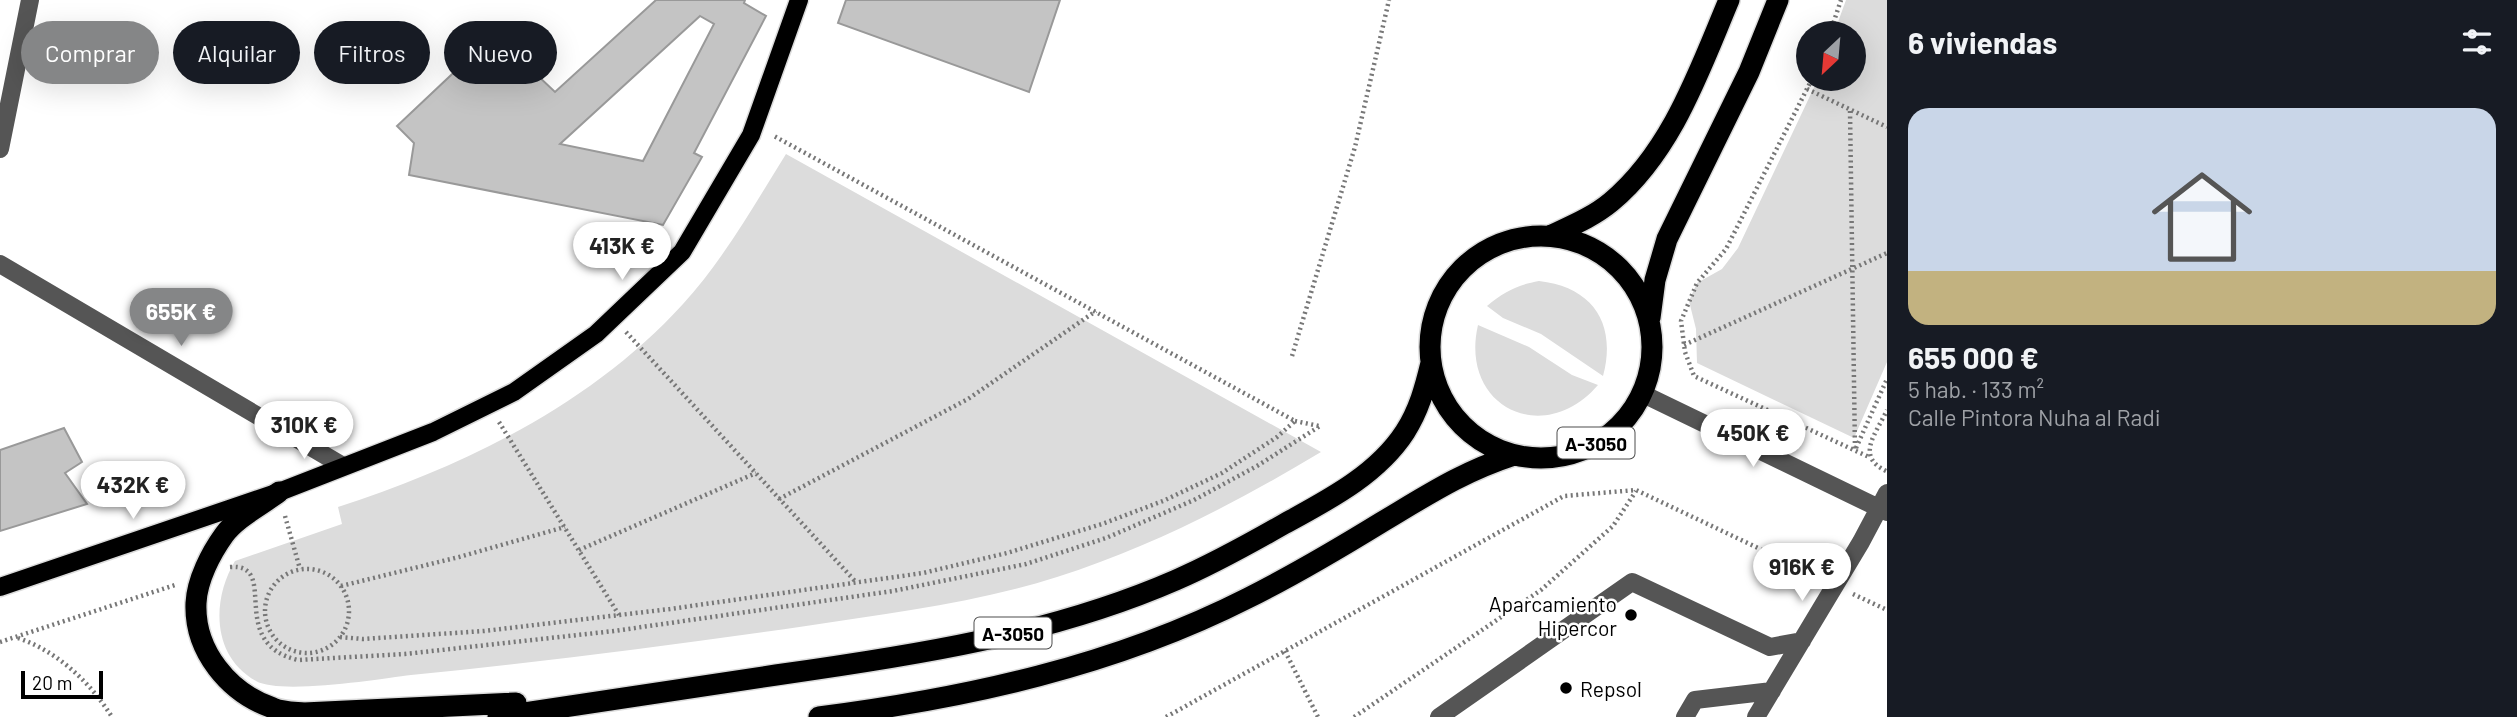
<!DOCTYPE html>
<html lang="es">
<head>
<meta charset="utf-8">
<style>
	:root { --surface:#171b24; --page:#20242c; --text:#f1f3f6; --muted:#9ea1a6; --line:#363941; --accent:#858687 }
	body { margin:0; font-family:Barlow,sans-serif; background:var(--page); color:var(--text); height:100vh; display:flex; flex-direction:column; font-size:26px; white-space:nowrap }
	* { box-sizing:border-box; margin:0 }
	p { font-size:23px; color:var(--muted) }
	.icon { flex:none; width:38px; height:38px; fill:none; stroke:currentColor; stroke-width:2; stroke-linecap:round; stroke-linejoin:round }
	.map { position:relative; flex:1; overflow:hidden }
	.panel { display:flex; flex-direction:column; background:var(--surface); width:630px }
	.panel>* { flex:none }
	.top-card { position:absolute; left:21px; top:21px; width:665px; height:63px; display:flex; gap:14px }
	.needle { width:46px; rotate:206deg }
	.fabs { position:absolute; left:1796px; top:21px; display:grid; gap:14px }
	.fabs a { display:grid; place-items:center; width:70px; height:70px; border-radius:50%; background:var(--surface); box-shadow:0 7px 28px #0002; font-size:35px }
	.scale { position:absolute; left:21px; bottom:18px; width:82px; box-sizing:border-box; padding-left:7px; border:4px solid #000; border-top:0; font-size:19px; line-height:24px; white-space:nowrap; color:#000; -webkit-text-stroke:5px #fff; paint-order:stroke }
	.price { position:absolute; translate:-50% -60px; padding:0 16px; border-radius:24px; background:#fff; color:#222; font-size:23px; line-height:46px; filter:drop-shadow(0 2px 4px #0008) }
	.price::after { content:''; position:absolute; left:50%; top:42px; width:21px; height:16px; margin-left:-10px; background:inherit; clip-path:polygon(0 0,100% 0,50% 100%) }
	.price.active { background:var(--accent); color:#fff }
	ul { padding:0; list-style:none }
	li { display:grid; align-content:center; gap:14px; height:371px; padding:0 21px }
	li+li { border-top:2px solid var(--line) }
	li span { display:grid; place-items:center; height:217px; border-radius:21px; color:#555 }
	li>.icon { margin-inline-start:auto }
	span .icon { width:126px; height:126px; fill:#fffc; stroke-width:1 }
	li b { font-size:30px }
	h2 { display:flex; justify-content:space-between; align-items:center; height:84px; padding:0 21px; font-size:30px }
	.pill { padding:0 24px; border-radius:32px; background:var(--surface); box-shadow:0 7px 28px #0002; font-size:24px; line-height:63px }
	.pill.active { background:var(--accent); color:#fff }
	main { display:flex; flex:1; min-height:0 }
	.map>svg:first-child { display:block }
	.green { fill:#dcdcdc }
	.building { fill:#c4c4c4; stroke:#999; stroke-width:2; fill-rule:evenodd }
	.lines { fill:none; stroke-linecap:round; stroke-linejoin:round }
	.major-casing { stroke:#dbdbdb; stroke-width:21 }
	.highway-casing { stroke:#dbdbdb; stroke-width:24 }
	.path { stroke:#777; stroke-width:4.5; stroke-dasharray:2 3.5; stroke-linecap:butt }
	.minor { stroke:#555; stroke-width:18 }
	.major { stroke:#000; stroke-width:18 }
	.highway { stroke:#000; stroke-width:21 }
	.poi-dot { fill:#000; stroke:#fff; stroke-width:2.5 }
	.labels { text-anchor:middle; dominant-baseline:central; stroke-width:5; stroke-linejoin:round; paint-order:stroke }
	.shield { fill:#fff; stroke:#4c4c4c; stroke-width:2 }
	.shield-label { font-size:19px; font-weight:bold; fill:#000 }
	.poi-label { font-size:21px; fill:#000; stroke:#fff; text-anchor:end }
</style>
</head>
<body>
<main>
<div class="map">
<svg width="1887" height="717" viewBox="0 0 1887 717">
	<rect width="100%" height="100%" fill="#fff"/>
	<path class="green" d="M1846,0h41v362l-33,76 -157,-75 -1,-34 -7,-28 8,-18 25,-14 16,-21 80,-169h35v-46h-19z
		M786,154l535,298c-85,51 -170,95 -264,125 -81,26 -167,36 -251,49 -131,19 -263,36 -395,49 -31,4 -131,20 -155,6 -45,-25 -44,-82 -21,-120l107,-37 -4,-17c127,-41 254,-103 345,-203 41,-45 71,-99 103,-150z
		M1539,281c54,6 78,43 64,95l-62,-42 -38,-16 -16,-12c17,-14 30,-21 52,-25z
		M1478,325l51,22 43,28 26,10c-54,63 -139,22 -120,-60z"/>
	<path class="building" d="M656,0h89l-1,3 22,13 -72,137 8,4 -39,68 -254,-50 5,-32 -17,-17 103,-97 26,25 20,-8 -9,29 18,17zM700,16l14,8 -71,137 -83,-17z
		M846,0h214l-31,92 -191,-69z
		M64,428l18,34 -17,11 22,31 -87,27v-81z"/>
	<g class="lines">
		<g class="major-casing">
			<path id="major" d="M0,587l279,-95 154,-60 81,-40 82,-58 86,-82 69,-117 48,-135"/>
		</g>
		<g class="highway-casing">
			<path id="highway" d="M1550,236c21,-10 43,-19 61,-34 61,-51 88,-131 118,-202
				M1430 347a111 111 0 1 1 222 0a111 111 0 1 1-222 0Z
				M1650,318l5,-38 12,-41 82,-167 29,-72
				M279,492c-17,13 -43,26 -55,43 -13,18 -27,45 -28,68 -2,48 33,90 77,105 9,4 21,4 31,5l212,-10
				M498,717c92,-14 185,-28 278,-42 135,-19 274,-40 400,-95 37,-16 73,-36 108,-56 44,-24 93,-49 121,-92 14,-22 20,-44 26,-69
				M819,717c148,-19 295,-51 429,-119 46,-23 90,-49 134,-76 47,-28 80,-50 132,-67"/>
		</g>
		<path class="path" d="M1830,33l11,-33
			M1812,79l-86,170 -29,34 -16,38 4,31 9,24 175,81
			M1807,89l80,38
			M1850,111l5,339
			M626,332l229,249
			M1684,345l203,-92
			M1292,356l63,-209 34,-147
			M1295,421l24,5
			M499,422l120,193
			M1856,448l31,-69
			M1886,471c-31,-15 -10,-37 1,-61
			M779,499l189,-100 128,-88
			M285,516l15,53
			M579,550l177,-77
			M230,567c51,-4 -5,76 68,93l107,-6 209,-23 279,-40 133,-27 80,-26 88,-38 63,-34 63,-40
			M265 611a42 42 0 1 1 84 0a42 42 0 1 1-84 0Z
			M341,586l118,-29 106,-30
			M1853,594l34,16
			M340,637l23,2 121,-8 186,-22 253,-36 84,-20 95,-29 61,-23 59,-28 55,-36 18,-16 -521,-285
			M18,638c39,13 72,44 94,79
			M0,642l175,-57
			M1285,651l33,66
			M1166,717l398,-221 72,-6 181,86
			M1354,717l187,-127 72,-64 23,-35"/>
		<path class="minor" d="M0,149l30,-149
			M0,264l343,202
			M1643,394l244,118
			M1439,717l193,-135 138,65 32,-6
			M1685,717l10,-17 77,-9
			M1756,717l105,-175 26,-49"/>
		<use href="#major" class="major"/>
		<use href="#highway" class="highway"/>
	</g>
	<g class="poi-dot">
		<circle cx="1631" cy="615" r="7"/>
		<circle cx="1566" cy="688" r="7"/>
	</g>
	<g class="labels">
		<g class="shield">
			<rect x="1557.5" y="427.5" width="77" height="31" rx="5"/>
			<rect x="974.5" y="617.5" width="77" height="31" rx="5"/>
		</g>
		<g class="shield-label">
			<text x="1596" y="443">A-3050</text>
			<text x="1013" y="633">A-3050</text>
		</g>
		<g class="poi-label">
			<text x="1617" y="603">Aparcamiento<tspan x="1617" dy="24">Hipercor</tspan></text>
			<text x="1580" y="688" text-anchor="start">Repsol</text>
		</g>
	</g>
</svg>
<div class="fabs">
<a><svg class="needle" viewBox="-14 -14 28 28"><path d="M0-13l5 13h-10z" fill="#e53935"/><path d="M0 13l5-13h-10z" fill="#9ea1a6"/></svg></a>
</div>
<div class="scale">20 m</div>
<b class="price" style="left:622px;top:282px">413K €</b>
<b class="price active" style="left:181px;top:348px">655K €</b>
<b class="price" style="left:304px;top:461px">310K €</b>
<b class="price" style="left:1753px;top:469px">450K €</b>
<b class="price" style="left:133px;top:521px">432K €</b>
<b class="price" style="left:1802px;top:603px">916K €</b>
<div class="top-card">
<a class="pill active">Comprar</a>
<a class="pill">Alquilar</a>
<a class="pill">Filtros</a>
<a class="pill">Nuevo</a>
</div>
</div>
<section class="panel">
<h2>6 viviendas<svg class="icon" aria-label="filters" viewBox="0 0 24 24"><path d="M4 7h16M4 17h16"/><circle cx="9" cy="7" r="2"/><circle cx="15" cy="17" r="2"/></svg></h2>
<ul>
<li><span style="background:linear-gradient(#c9d6e8 75%,#c2b280 0)"><svg class="icon" aria-label="home" viewBox="0 0 24 24"><path d="M3 11l9-7 9 7M6 9v11h12V9"/></svg></span><div><b>655 000 €</b><p>5 hab. · 133 m²</p><p>Calle Pintora Nuha al Radi</p></div></li>
</ul>
</section>
</main>
</body>
</html>
